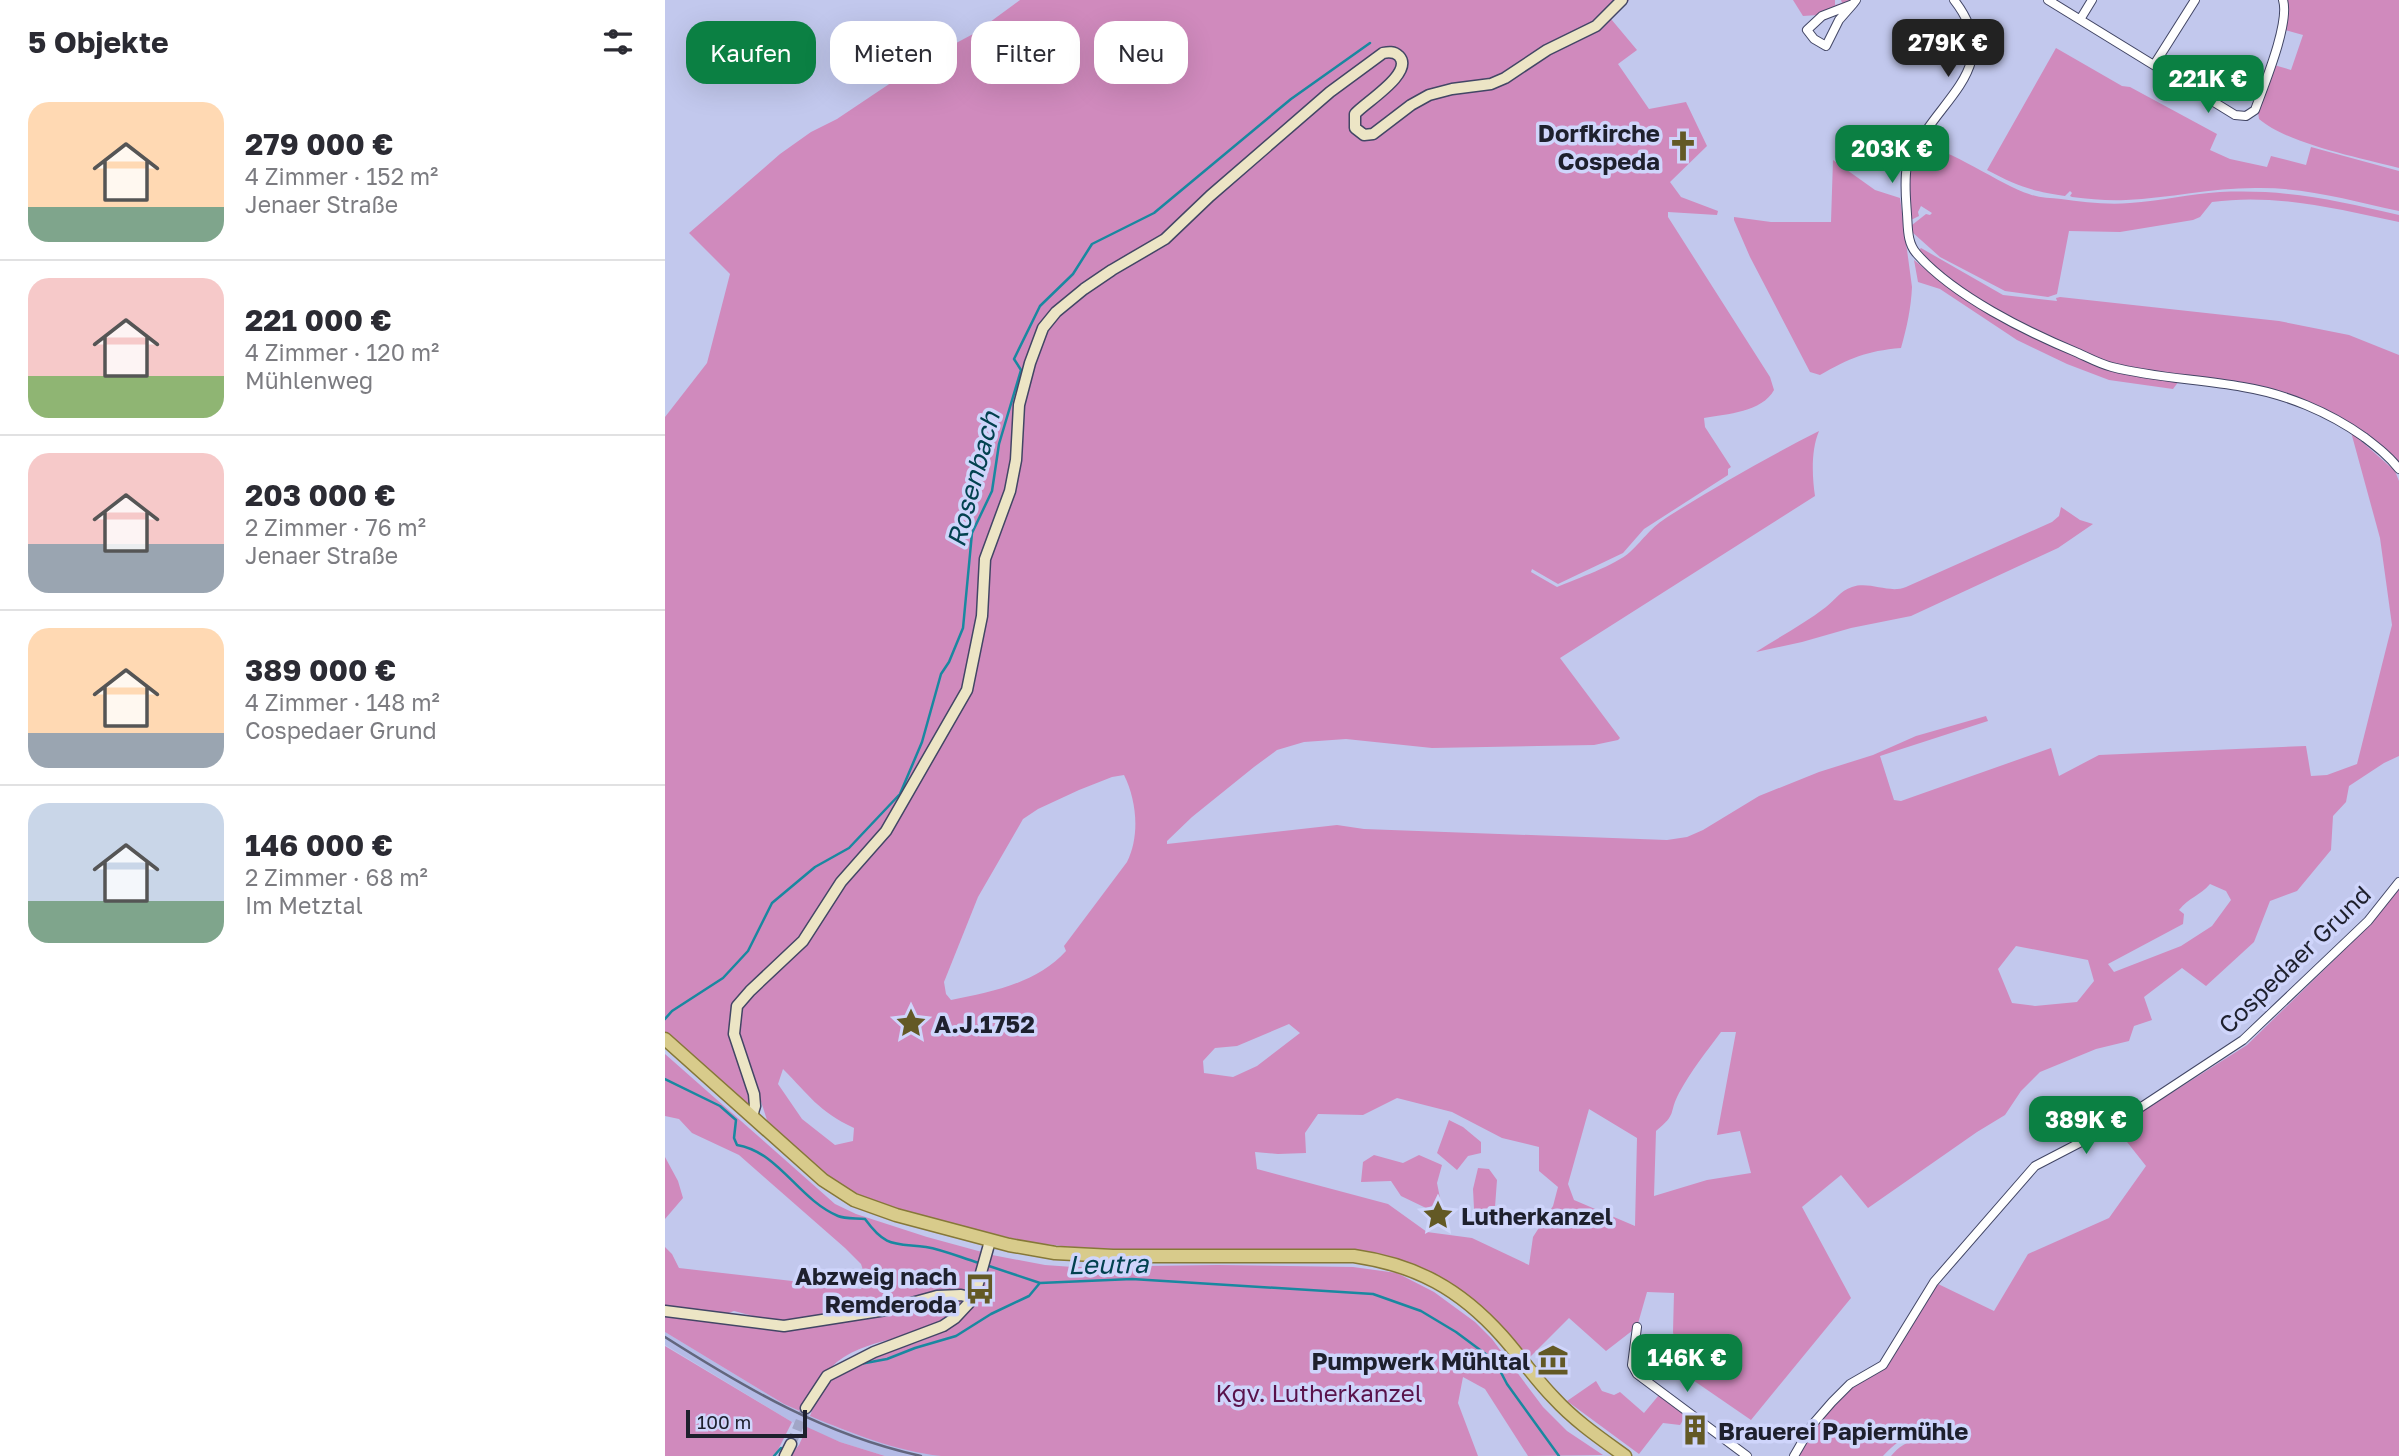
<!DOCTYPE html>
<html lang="de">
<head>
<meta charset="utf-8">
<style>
	:root { --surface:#fff; --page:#f2f2f3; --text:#2b2b33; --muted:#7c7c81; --line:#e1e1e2; --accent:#0b8043 }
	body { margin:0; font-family:"Golos Text",sans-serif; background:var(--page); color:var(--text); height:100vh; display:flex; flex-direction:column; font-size:26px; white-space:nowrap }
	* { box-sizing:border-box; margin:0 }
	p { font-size:23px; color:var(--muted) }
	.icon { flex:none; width:38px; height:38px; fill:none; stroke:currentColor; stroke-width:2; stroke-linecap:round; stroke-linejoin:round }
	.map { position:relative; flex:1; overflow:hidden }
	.panel { display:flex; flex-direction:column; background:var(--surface); width:665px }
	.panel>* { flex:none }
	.hud { position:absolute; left:21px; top:21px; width:665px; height:63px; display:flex; gap:14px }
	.scale { position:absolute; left:21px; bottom:18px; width:121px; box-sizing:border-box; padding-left:7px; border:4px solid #1e202d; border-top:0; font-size:19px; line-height:24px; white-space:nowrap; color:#1e202d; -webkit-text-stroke:5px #cfd5fb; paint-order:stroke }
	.price { position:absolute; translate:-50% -60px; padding:0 16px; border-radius:14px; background:var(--accent); color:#fff; font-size:23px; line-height:46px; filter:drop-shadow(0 2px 4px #0008) }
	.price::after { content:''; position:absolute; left:50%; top:42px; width:21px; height:16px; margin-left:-10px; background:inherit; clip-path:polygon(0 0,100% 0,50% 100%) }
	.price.on { background:#222; color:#fff }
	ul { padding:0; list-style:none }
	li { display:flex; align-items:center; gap:21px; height:175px; padding:0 28px }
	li+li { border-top:2px solid var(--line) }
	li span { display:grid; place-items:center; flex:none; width:196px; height:140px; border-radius:21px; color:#555 }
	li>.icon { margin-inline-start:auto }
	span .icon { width:84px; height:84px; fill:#fffc; stroke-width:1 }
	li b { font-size:30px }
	h2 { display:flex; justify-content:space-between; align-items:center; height:84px; padding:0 28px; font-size:30px }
	.pill { padding:0 24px; border-radius:21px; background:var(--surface); box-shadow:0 7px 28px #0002; font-size:24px; line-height:63px }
	.pill.on { background:var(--accent); color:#fff }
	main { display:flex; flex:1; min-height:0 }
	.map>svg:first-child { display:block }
	.built { fill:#b4bbe6 }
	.green { fill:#d08abd; fill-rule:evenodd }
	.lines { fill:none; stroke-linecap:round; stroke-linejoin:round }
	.stream { stroke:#1988a0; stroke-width:2.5 }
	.secondary-tunnel { stroke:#a1a6c7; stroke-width:10; stroke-dasharray:10 5; stroke-linecap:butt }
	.street-casing { stroke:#424665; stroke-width:10 }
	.secondary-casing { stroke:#424665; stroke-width:13 }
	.primary-casing { stroke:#867838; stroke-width:15 }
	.street { stroke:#fff; stroke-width:8 }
	.secondary { stroke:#ece5c5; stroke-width:10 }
	.primary { stroke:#d8cb8b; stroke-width:12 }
	.rail { stroke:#63667e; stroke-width:2.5 }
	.labels { text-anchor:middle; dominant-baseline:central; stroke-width:7; stroke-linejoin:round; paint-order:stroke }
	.poi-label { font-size:24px; font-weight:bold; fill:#1e202d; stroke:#cfd5fb; text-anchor:end }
	.street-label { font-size:24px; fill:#1e202d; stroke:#cfd5fb }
	.park-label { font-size:24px; fill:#59124b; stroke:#cfd5fb }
	.water-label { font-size:26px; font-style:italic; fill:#02414f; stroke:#cfd5fb }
</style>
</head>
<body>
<main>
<section class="panel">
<h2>5 Objekte<svg class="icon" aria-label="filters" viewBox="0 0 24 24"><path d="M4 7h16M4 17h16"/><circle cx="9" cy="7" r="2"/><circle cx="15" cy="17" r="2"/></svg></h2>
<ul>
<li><span style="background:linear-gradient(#ffd9b3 75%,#7fa58c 0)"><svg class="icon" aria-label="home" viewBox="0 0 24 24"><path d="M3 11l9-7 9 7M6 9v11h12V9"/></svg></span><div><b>279 000 €</b><p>4 Zimmer · 152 m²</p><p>Jenaer Straße</p></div></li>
<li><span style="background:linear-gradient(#f6c9c9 70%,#8fb573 0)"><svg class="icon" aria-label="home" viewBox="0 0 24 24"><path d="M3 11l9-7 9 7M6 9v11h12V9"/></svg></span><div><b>221 000 €</b><p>4 Zimmer · 120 m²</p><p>Mühlenweg</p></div></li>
<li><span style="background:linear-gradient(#f6c9c9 65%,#9aa5b1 0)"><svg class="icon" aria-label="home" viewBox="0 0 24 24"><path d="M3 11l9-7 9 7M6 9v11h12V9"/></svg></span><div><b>203 000 €</b><p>2 Zimmer · 76 m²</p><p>Jenaer Straße</p></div></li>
<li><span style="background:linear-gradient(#ffd9b3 75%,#9aa5b1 0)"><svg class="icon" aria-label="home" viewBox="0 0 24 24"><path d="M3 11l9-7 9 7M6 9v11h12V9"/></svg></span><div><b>389 000 €</b><p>4 Zimmer · 148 m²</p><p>Cospedaer Grund</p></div></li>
<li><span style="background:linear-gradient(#c9d6e8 70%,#7fa58c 0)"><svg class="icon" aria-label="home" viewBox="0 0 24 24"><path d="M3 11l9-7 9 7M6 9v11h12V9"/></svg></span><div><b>146 000 €</b><p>2 Zimmer · 68 m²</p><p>Im Metztal</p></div></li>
</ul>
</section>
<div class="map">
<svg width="1734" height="1456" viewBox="0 0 1734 1456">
	<rect width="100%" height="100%" fill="#c2c8ed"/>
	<path class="built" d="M0,1332l119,72 18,8 42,18 44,14 53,12h-56l-45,-14 -48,-20 -127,-77z"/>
	<path class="green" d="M355,0h609l-18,19 26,31 -19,14 31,45 37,-7 21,44 -37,36 11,15 37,14 -1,4 -49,-3v5l102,160 4,13c-12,22 -47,24 -70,28l1,9 26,40 -3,2v6l-84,54 -21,24 -65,31 -26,-15 -1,3 26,15c19,-8 59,-22 73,-35 15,-14 20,-24 39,-36 49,-31 99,-59 150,-85 -8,19 -7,45 -4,65l-255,162 60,80 -2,2 -24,5 -162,3 -86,-9 -42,3 -27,8 -23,17 -62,50 -25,24v3l170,-19 27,4 303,11 20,-3 16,-7 56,-34 60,-24 54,-17 43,-19 70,-20 2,5 -108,35 14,44 7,1 150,-53 8,28 40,-21 207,-9 5,30 16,-1 30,-11 35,-139 -12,-87 -29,-106 44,39 4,10v275l-15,7 -35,23 -3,16 -13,14 -2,34 -34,41 -27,10 -16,41 -48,44 -24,-18 -38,29 8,23 -18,6 -5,15 -33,8 -56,23 -19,19 -16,24 -28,17 -109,76 -27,-33 -39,32 49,91 -100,122 -64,-44 -9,-15 -5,-29 1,-39 -27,-1 -10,35 -31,24 -37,-33 -42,42 -27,-29 -100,-69 -330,-15 -41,-5 -107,-24 -52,-17 -23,-11 -22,-14 -58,-56 -11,-34 -8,4 4,16 -2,1 -85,-72v-618l42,-54 23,-89 -41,-41 91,-79 31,-22 26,-13 91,-61 47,-25zM459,775c13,26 16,61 3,87l-63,84 2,5c-29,32 -74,41 -115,49l-5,-6 -2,-12 34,-85 45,-78 15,-10 41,-19 33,-13zM1545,884l16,7 5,9 -19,26 -31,20 -67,26 -6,-8 75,-40 1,-10 -5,-4c10,-13 21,-14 31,-26zM1351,946l72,14 6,21 -17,21 -42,4 -23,-3 -14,-34zM624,1024l11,9 -43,33 -24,11 -29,-4 -1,-12 12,-13 22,-2zM1056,1032h15l-19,103 23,-4 11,42 -44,7 -53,16 2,-65c22,-18 12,-17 23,-38 12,-22 27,-41 42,-61zM118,1069c26,26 35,42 71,59l-1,13 -18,4 -33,-26 -24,-35zM732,1098l55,14 50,26 37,9v24l19,16 -5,19 -20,31 -4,28 -57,-27 -45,-6 -39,-28 -131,-35 -2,-17 23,2 28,-1 -1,-20 13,-19 45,1zM924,1109l48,29 -2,88 -61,-26 -6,-16z
		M1128,0h42v5l7,-2 -1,-3h10l-33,15 -15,1z
		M1621,0h113v168c-38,-10 -111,-24 -140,-49l-1,-7 16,-47 17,5 12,-35 -18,-5 3,-11z
		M1391,48l66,38 8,1 87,47 -7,16 20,9 37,8 4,-11 35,9 5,-18 88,24v40c-46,-10 -91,-23 -138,-23 -46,-1 -90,10 -135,12 -18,1 -36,-1 -54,-3l-2,-1 2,-3 -2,-2 -5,5c-34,-5 -48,-10 -78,-26z
		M1258,146c20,-1 80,40 106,48 10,4 21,4 32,5 22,3 46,6 69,4 30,-2 60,-9 90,-11 67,-3 115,8 179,23v7c-62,-13 -124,-29 -187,-20l-12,15 -7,3 -73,12 -51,-1 -12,63 -9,3 -43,-6 -65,-34 -28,-25v-7l14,-11 4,1 2,-2 -11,-7 -3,6 1,4 -8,4c-1,-22 -9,-59 12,-74z
		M1168,160l42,30 25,8 12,89c-1,21 -5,40 -11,61 -35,3 -51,10 -81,27l-10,-3 -60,-115 -16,-37v-3l37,5h60z
		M1256,248l82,47 54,6 -1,-3 4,-1 219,24 70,14 50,20v111l-87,-61 -200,-41 -71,-30 -47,-26 -56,-36 -21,-20z
		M1249,260l20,16 57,37 118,56 70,12 -6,8 -64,-9 -42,-16 -50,-24 -77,-51 -22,-7z
		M1396,507l19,13 13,4 -35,24 -147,68 -60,12 -49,14 -46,10c23,-15 48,-28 70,-45 9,-7 14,-16 26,-20 18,-6 37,7 54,0l146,-65 7,-6z
		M1734,888v568h-508c8,-9 15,-15 27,-15l1,-7c-16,3 -25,10 -36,22h-87l36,-55 51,-37 51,-82 60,29 34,-57 81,-36 37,-52 -30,-38 131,-83 124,-121z
		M0,1054l170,150 21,10 71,23 55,15 -9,35 -8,6 -147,27 -57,2 -8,-6 -19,-5 -14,5 -55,-7v-62l7,7 7,14 182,21 5,-10 -5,-15 -16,-16 -106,-93 -47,-22 -13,-14 -14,-3z
		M784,1120l14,7 18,15v11l-13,3 -11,14 -20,-17z
		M709,1155l29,8 16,-8 23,10 -5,18 4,20 -15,5 -25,-12 -10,-15 -30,1 2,-20z
		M0,1157l13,24 5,17 -18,21z
		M813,1168l11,1 8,11 -2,27 -6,21h-14l-2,-39z
		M327,1255l53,10 28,2 145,-2 135,2 44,6 37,19 41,30 17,17 51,68 24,24 36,24 -75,1 -43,-67 -22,-12 -5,26 20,53h-537c-45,-5 -90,-23 -131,-40 5,-13 11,-27 22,-36 35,-29 86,-30 122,-56 23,-15 32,-44 38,-69z
		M272,1298l27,3c-30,39 -81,32 -120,56 -20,12 -30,36 -42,55l-18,-8 -119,-72v-19l110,14z
		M0,1346l127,76 -17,34h-110z
		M931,1381l6,10 12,4 6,-3 24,21 15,-18 28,19 -7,11 -17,-2 -24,31 -72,-53z
		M142,1427l33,15 45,14h-95l9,-11z"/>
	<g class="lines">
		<path class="stream" d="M0,1019l7,-8 51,-33 25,-27 24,-48 43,-36 34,-19 51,-54 22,-52 19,-68 8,-12 14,-34 9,-95 20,-42 7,-47 22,-74 -7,-11 26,-53 33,-32 19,-30 62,-31 137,-114 79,-56
			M0,1079l55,27 16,14 -2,18 3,7c42,7 61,54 101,71 7,3 18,2 27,3 21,29 29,24 61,28 18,3 36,11 53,16
			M321,1265l54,18 92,-4 241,15 48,17 35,21 39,29 12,23 52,72
			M195,1364l27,-5 28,-11 41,-12 35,-22 38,-18 10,-12
			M109,1456l7,-8"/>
		<path class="secondary-tunnel" d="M126,1444l15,-36"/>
		<g class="street-casing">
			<path id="street" d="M1289,0c50,64 -11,96 -38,147 -3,6 -8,13 -9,19 -3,15 -1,33 0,48 1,14 0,29 10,40 37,42 110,78 161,99 11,5 22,11 34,14 43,11 87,12 131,20 43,7 86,25 121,50 13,10 25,19 35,32
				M1383,0l187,115 11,1 9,-6c9,-25 35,-87 28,-110
				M1188,4l-14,16 -13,26 -12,-7 -7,-9 15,-14 31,-12 3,-4
				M1416,18l11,-18
				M1489,65l41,-65
				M972,1327l-5,38 5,9 110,82
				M1129,1456l18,-31 20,-23 18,-18 33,-19 51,-83 101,-116 79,-41 129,-85 125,-119 31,-39"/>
		</g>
		<g class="secondary-casing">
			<path id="secondary" d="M87,1116l3,-10 -1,-12 -20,-60 3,-28 13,-15 53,-50 38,-59 45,-51 81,-141 15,-74 3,-57 25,-68 6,-31 3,-55 11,-42 13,-35 13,-16 28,-23 28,-19 53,-31 45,-43 120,-104 53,-39c5,-1 11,-2 16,3 16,17 -35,47 -44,58v14l9,7 9,-1 38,-29 18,-10 23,-6 39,-5 14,-6 42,-28 49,-24 26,-26
				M0,1311l119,15 102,-16 51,-14 24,-1 11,3
				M141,1408l21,-32 47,-24 69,-26 12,-8 14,-15 8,-16 13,-46
				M120,1456l6,-12"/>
		</g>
		<g class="primary-casing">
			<path id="primary" d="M0,1039l158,141 31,20 42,15 113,30 46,8 58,3h241c62,9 106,33 148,80 18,20 33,43 52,62 21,23 46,40 71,58"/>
		</g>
		<use href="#street" class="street"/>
		<use href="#secondary" class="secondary"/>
		<use href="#primary" class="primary"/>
		<path class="rail" d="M0,1337c82,52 160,98 256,119"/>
	</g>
	<defs>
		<g id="church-bare" transform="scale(2.415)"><path d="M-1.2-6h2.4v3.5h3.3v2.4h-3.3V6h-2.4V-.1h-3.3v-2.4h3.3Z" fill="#635925" stroke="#cfd5fb" stroke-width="2.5" paint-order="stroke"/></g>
		<g id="sight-bare" transform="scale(2.415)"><path d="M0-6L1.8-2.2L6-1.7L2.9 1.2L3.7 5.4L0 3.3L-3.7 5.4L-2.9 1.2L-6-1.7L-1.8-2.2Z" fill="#635925" stroke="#cfd5fb" stroke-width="2.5" paint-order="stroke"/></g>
		<g id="bus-bare" transform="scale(2.415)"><path d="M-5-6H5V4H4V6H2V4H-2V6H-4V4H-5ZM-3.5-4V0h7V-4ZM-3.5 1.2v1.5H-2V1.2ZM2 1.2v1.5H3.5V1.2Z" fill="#635925" stroke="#cfd5fb" stroke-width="2.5" paint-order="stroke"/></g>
		<g id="museum-bare" transform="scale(2.415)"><path d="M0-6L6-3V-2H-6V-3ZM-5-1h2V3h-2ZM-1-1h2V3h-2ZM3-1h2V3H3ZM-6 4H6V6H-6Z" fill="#635925" stroke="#cfd5fb" stroke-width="2.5" paint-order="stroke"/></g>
		<g id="building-bare" transform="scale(2.415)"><path d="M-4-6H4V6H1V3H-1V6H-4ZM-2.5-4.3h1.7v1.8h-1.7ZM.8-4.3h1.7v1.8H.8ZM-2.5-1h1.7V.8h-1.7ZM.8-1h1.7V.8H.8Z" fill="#635925" stroke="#cfd5fb" stroke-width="2.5" paint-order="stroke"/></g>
	</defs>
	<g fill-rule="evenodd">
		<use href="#church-bare" x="1018" y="146"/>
		<use href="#sight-bare" x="246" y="1023"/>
		<use href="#sight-bare" x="773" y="1215"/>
		<use href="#bus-bare" x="315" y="1289"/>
		<use href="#museum-bare" x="888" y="1360"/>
		<use href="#building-bare" x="1030" y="1430"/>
	</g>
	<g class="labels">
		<g class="poi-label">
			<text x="995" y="132">Dorfkirche<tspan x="995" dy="28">Cospeda</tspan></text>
			<text x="269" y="1023" text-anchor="start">A.J.1752</text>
			<text x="796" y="1215" text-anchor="start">Lutherkanzel</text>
			<text x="292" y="1275">Abzweig nach<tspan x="292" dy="28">Remderoda</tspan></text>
			<text x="865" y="1360">Pumpwerk Mühltal</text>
			<text x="1053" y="1430" text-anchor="start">Brauerei Papiermühle</text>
		</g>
		<g class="street-label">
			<text transform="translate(1629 959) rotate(-44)">Cospedaer Grund</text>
		</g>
		<g class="park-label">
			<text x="654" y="1392">Kgv. Lutherkanzel</text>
		</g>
		<g class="water-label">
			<text transform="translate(308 479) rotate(-75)">Rosenbach</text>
			<text transform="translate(443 1264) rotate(-1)">Leutra</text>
		</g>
	</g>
</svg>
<div class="scale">100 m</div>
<b class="price on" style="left:1283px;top:79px">279K €</b>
<b class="price" style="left:1543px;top:115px">221K €</b>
<b class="price" style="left:1227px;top:185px">203K €</b>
<b class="price" style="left:1421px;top:1156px">389K €</b>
<b class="price" style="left:1022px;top:1394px">146K €</b>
<div class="hud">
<a class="pill on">Kaufen</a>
<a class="pill">Mieten</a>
<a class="pill">Filter</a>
<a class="pill">Neu</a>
</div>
</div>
</main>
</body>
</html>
